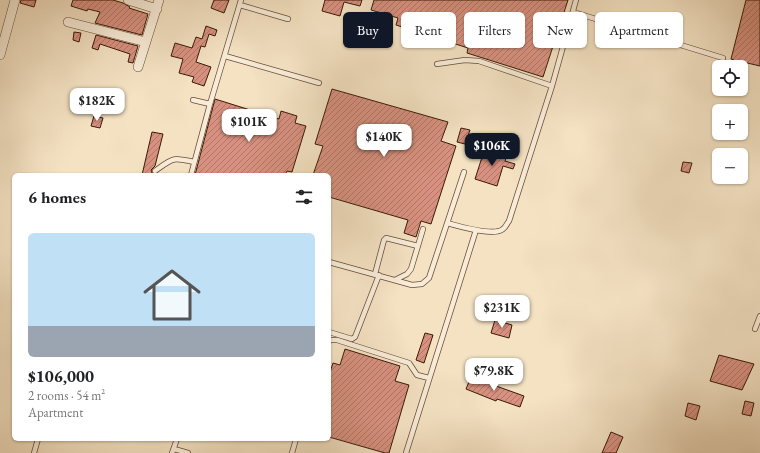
<!DOCTYPE html>
<html lang="en">
<head>
<meta charset="utf-8">
<style>
	:root { --surface:#fff; --page:#f2f2f2; --text:#202124; --muted:#757577; --accent:#111827 }
	body { margin:0; font-family:"EB Garamond",serif; background:var(--page); color:var(--text); height:100vh; display:flex; flex-direction:column; font-size:15px; white-space:nowrap }
	* { box-sizing:border-box; margin:0 }
	p { font-size:13px; color:var(--muted) }
	.icon { flex:none; width:22px; height:22px; fill:none; stroke:currentColor; stroke-width:2; stroke-linecap:round; stroke-linejoin:round }
	.map { position:relative; flex:1; overflow:hidden }
	.side { position:absolute; left:12px; top:173px; width:319px; height:268px; display:flex; flex-direction:column; background:var(--surface); border-radius:6px; box-shadow:0 1px 3px #0004 }
	.side>* { flex:none }
	.top-card { position:absolute; left:343px; top:12px; width:357px; height:36px; display:flex; gap:8px }
	.controls { position:absolute; left:712px; top:60px; display:grid; gap:8px }
	.controls a { display:grid; place-items:center; width:36px; height:36px; border-radius:6px; background:var(--surface); box-shadow:0 1px 3px #0004; font-size:20px }
	.price { position:absolute; translate:-50% -34px; padding:0 9px; border-radius:8px; background:#fff; color:#222; font-size:13px; line-height:26px; filter:drop-shadow(0 1px 2px #0008) }
	.price::after { content:''; position:absolute; left:50%; top:24px; width:12px; height:9px; margin-left:-6px; background:inherit; clip-path:polygon(0 0,100% 0,50% 100%) }
	.price.active { background:var(--accent); color:#fff }
	ul { padding:0; list-style:none }
	li { display:grid; align-content:center; gap:8px; height:212px; padding:0 16px }
	li span { display:grid; place-items:center; height:124px; border-radius:6px; color:#555 }
	li>.icon { margin-inline-start:auto }
	span .icon { width:72px; height:72px; fill:#fffc; stroke-width:1 }
	li b { font-size:17px }
	h2 { display:flex; justify-content:space-between; align-items:center; height:48px; padding:0 16px; font-size:17px }
	.tag { padding:0 14px; border-radius:6px; background:var(--surface); box-shadow:0 1px 3px #0004; font-size:14px; line-height:36px }
	.tag.active { background:var(--accent); color:#fff }
	.map>svg:first-child { display:block }
	.building { fill:url(#building-hatch); stroke:#3a1908 }
	.lines { fill:none; stroke-linecap:round; stroke-linejoin:round }
	.lane-casing { stroke:#684b37; stroke-width:6 }
	.street-casing { stroke:#684b37; stroke-width:10 }
	.lane { stroke:#f8ecd8; stroke-width:4.5 }
	.street { stroke:#f8ecd8; stroke-width:9 }
</style>
</head>
<body>
<div class="map">
<svg width="760" height="453" viewBox="0 0 760 453">
	<defs>
		<pattern id="building-hatch" width="6" height="6" patternUnits="userSpaceOnUse"><rect width="6" height="6" fill="#d89180"/><path d="M-1 1l2-2M0 6l6-6M5 7l2-2" fill="none" stroke="#b07667"/></pattern>
	</defs>
	<rect width="100%" height="100%" fill="#f4e2c3"/>
	<filter id="stains"><feTurbulence type="fractalNoise" baseFrequency=".005" numOctaves="4"/><feColorMatrix values="0 0 0 0 .2 0 0 0 0 .09 0 0 0 0 .02 0 0 0 .5 -.17"/></filter>
	<radialGradient id="worn" r=".72"><stop offset=".6" stop-color="#630" stop-opacity="0"/><stop offset="1" stop-color="#630" stop-opacity=".3"/></radialGradient>
	<path class="building" d="M21,0h15l-2,7 -14,-4z
		M73,0h40l10,3 7,4 -1,1 19,6 -6,21 -47,-12 5,-11 -12,-3 -1,2 -16,-5z
		M214,0h15l-5,13 -13,-5z
		M325,0h37l-2,6 -16,-4 -4,14 -18,-5z
		M374,0h194l-25,77 -76,-24 1,-5 -72,-23 2,-7 -27,-8z
		M746,0h14v66l-17,-4 -1,5h-10l2,-7 -3,-1z
		M206,26l11,4 -2,6 -6,-2 -4,13 -4,-1 -5,16 15,5 -7,19 -12,-4 2,-5 -15,-4 4,-14 -12,-3 4,-13 17,5 4,-11 6,2z
		M74,32l7,1 -2,9 -6,-2z
		M96,35l42,11 -5,17 -5,-1 2,-8 -30,-10 -2,6 -6,-2z
		M332,89l116,33 -7,19 15,5 -25,78 -10,-3 -5,16 -12,-4 4,-13 -79,-23v-22h-16l10,-29 -8,-2z
		M215,99l64,20 2,-8 16,5 -2,7 11,3 -14,46 -5,-1 -2,4h-90z
		M94,116l9,2 -3,10 -9,-2z
		M461,128l9,2 -5,14 -8,-2z
		M152,132l11,2 -8,32 -4,4 2,5h-11z
		M485,148l22,7 -2,6 10,3 -2,5 -10,-3 -6,20 -22,-7z
		M683,162l9,1 -3,10 -8,-2z
		M495,320l17,5 -3,13 -18,-5z
		M425,333l8,2 -9,28 -8,-3z
		M345,349l55,17 -5,15 14,4 -20,68h-4l-56,-16v-62l4,-12 7,2z
		M719,355l35,9 -12,26 -32,-9z
		M471,377l53,19 -4,11 -23,-8 -1,2 -30,-12z
		M745,401l9,2 -3,13 -9,-2z
		M688,403l12,3 -4,14 -11,-4z
		M611,432l12,5 -7,16h-14z"/>
	<g class="lines">
		<g class="lane-casing">
			<path id="lane" d="M240,5l48,14
				M573,12l150,46
				M225,56l94,27
				M437,64l28,-4 14,1 73,25
				M193,100l17,4
				M155,171c18,-13 17,-14 39,-9
				M191,175l19,-71 31,-104
				M447,223c12,3 47,14 56,6 3,-2 4,-6 6,-8l43,-135 24,-86
				M329,262l83,23 10,-1 7,-6 35,-106
				M375,274l9,-34 2,-2 32,8
				M395,280l12,-6 4,-5 12,-40
				M755,329l5,-13
				M329,332l23,7 3,-2 24,-62
				M329,341l2,-1h6l72,23 8,12 12,3
				M174,449l14,4
				M34,453l4,-14
				M172,453l5,-14
				M292,453l4,-14
				M406,453l70,-223"/>
		</g>
		<g class="street-casing">
			<path id="street" d="M128,0l29,9
				M68,22l78,20
				M0,55l15,-55
				M138,67l21,-67"/>
		</g>
		<use href="#lane" class="lane"/>
		<use href="#street" class="street"/>
	</g>
	<rect width="100%" height="100%" filter="url(#stains)"/>
	<rect width="100%" height="100%" fill="url(#worn)"/>
</svg>
<div class="controls">
<a><svg class="icon" aria-label="locate" viewBox="0 0 24 24"><circle cx="12" cy="12" r="6"/><path d="M12 2v4M12 18v4M2 12h4M18 12h4"/></svg></a>
<a>+</a>
<a>−</a>
</div>
<b class="price" style="left:97px;top:122px">$182K</b>
<b class="price" style="left:249px;top:143px">$101K</b>
<b class="price" style="left:384px;top:158px">$140K</b>
<b class="price active" style="left:492px;top:167px">$106K</b>
<b class="price" style="left:502px;top:329px">$231K</b>
<b class="price" style="left:494px;top:392px">$79.8K</b>
<div class="top-card">
<a class="tag active">Buy</a>
<a class="tag">Rent</a>
<a class="tag">Filters</a>
<a class="tag">New</a>
<a class="tag">Apartment</a>
</div>
<section class="side">
<h2>6 homes<svg class="icon" aria-label="filters" viewBox="0 0 24 24"><path d="M4 7h16M4 17h16"/><circle cx="9" cy="7" r="2"/><circle cx="15" cy="17" r="2"/></svg></h2>
<ul>
<li><span style="background:linear-gradient(#bfe0f5 75%,#9aa5b1 0)"><svg class="icon" aria-label="home" viewBox="0 0 24 24"><path d="M3 11l9-7 9 7M6 9v11h12V9"/></svg></span><div><b>$106,000</b><p>2 rooms · 54 m²</p><p>Apartment</p></div></li>
</ul>
</section>
</div>
</body>
</html>
